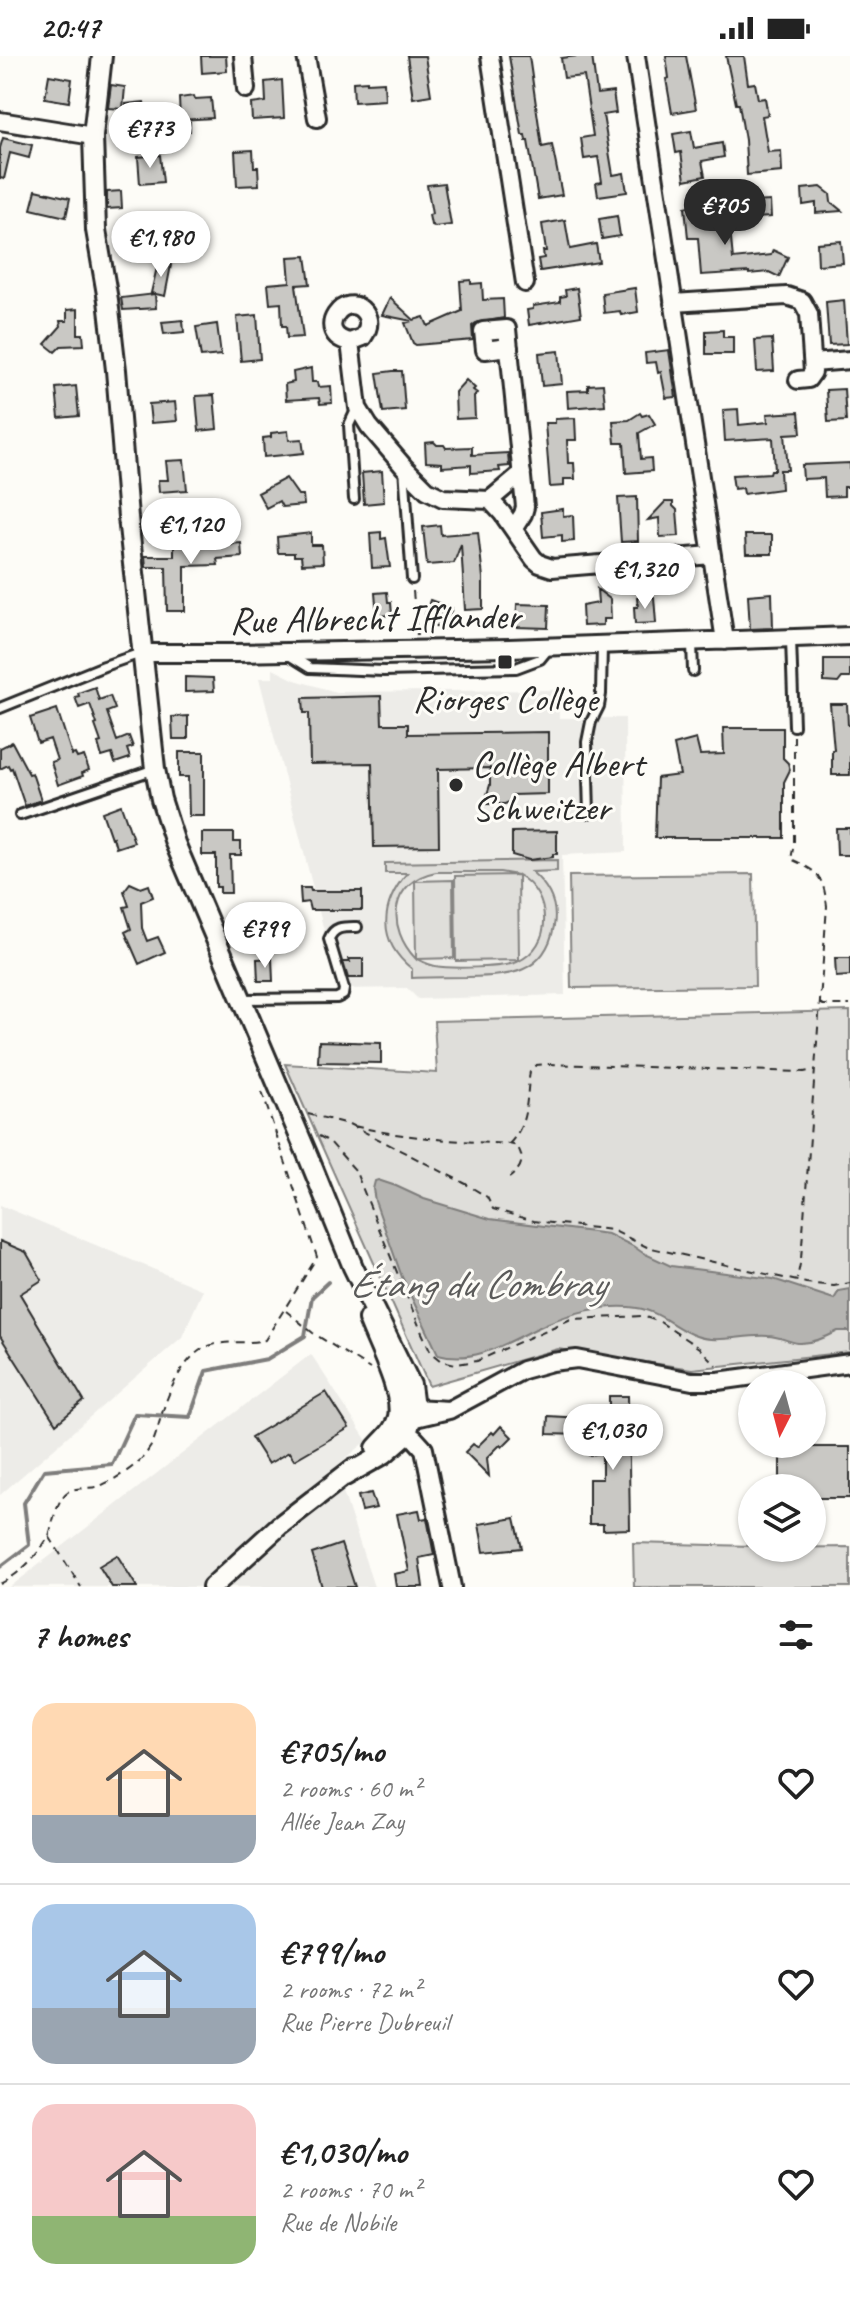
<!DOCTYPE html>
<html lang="en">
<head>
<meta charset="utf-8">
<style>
	:root { --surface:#fff; --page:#f2f2f2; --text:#222; --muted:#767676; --line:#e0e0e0; --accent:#2b2b2b }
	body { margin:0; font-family:Caveat,sans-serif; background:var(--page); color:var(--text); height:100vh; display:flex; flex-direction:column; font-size:30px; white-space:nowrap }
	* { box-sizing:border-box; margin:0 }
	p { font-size:26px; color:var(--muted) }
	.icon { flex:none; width:44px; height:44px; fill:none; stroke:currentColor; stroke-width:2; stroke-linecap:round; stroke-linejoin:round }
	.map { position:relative; height:1531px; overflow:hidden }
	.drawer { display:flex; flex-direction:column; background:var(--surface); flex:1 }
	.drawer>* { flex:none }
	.needle { width:52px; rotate:186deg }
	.controls { position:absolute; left:738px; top:1314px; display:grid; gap:16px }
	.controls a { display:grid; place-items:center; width:88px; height:88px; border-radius:50%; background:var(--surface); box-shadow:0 2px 6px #0004; font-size:40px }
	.price { position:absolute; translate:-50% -68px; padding:0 18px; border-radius:28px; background:#fff; color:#222; font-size:26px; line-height:52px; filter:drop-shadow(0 2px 4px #0008) }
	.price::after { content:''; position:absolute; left:50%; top:48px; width:24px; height:18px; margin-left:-12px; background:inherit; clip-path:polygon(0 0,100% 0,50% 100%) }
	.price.active { background:var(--accent); color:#fff }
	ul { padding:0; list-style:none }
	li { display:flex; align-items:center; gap:24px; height:200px; padding:0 32px }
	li+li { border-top:2px solid var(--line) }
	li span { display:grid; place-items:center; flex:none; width:224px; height:160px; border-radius:24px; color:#555 }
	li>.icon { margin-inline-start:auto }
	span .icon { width:96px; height:96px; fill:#fffc; stroke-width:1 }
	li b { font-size:34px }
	h2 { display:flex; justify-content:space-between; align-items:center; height:96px; padding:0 32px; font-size:34px }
	.status { display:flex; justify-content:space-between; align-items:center; height:56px; padding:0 40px; background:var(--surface); direction:ltr }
	.status svg { height:22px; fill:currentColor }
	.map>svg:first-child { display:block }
	.built { fill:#edece8 }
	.green { fill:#dfdeda; stroke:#858482; stroke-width:2; fill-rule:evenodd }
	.water { fill:#b5b4b1; stroke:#7e7d7b; stroke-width:2 }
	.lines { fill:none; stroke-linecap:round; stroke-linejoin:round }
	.stream { stroke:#7e7d7b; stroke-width:4 }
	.building { fill:#c9c8c4; stroke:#2b2b2b; stroke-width:2 }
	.service-casing { stroke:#2b2b2b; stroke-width:14 }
	.minor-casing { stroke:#2b2b2b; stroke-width:22 }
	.tertiary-casing { stroke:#2b2b2b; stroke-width:24 }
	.path { stroke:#2b2b2b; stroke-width:2; stroke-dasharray:8 6; stroke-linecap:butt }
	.service { stroke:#fdfcf7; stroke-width:8 }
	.minor { stroke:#fdfcf7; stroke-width:16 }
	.tertiary { stroke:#fdfcf7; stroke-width:18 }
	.poi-dot { fill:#2b2b2b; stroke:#fdfcf7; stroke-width:3 }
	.labels { text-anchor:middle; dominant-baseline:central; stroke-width:6; stroke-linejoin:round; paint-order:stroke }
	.street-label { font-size:38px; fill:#2b2b2b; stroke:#fdfcf7 }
	.poi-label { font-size:38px; fill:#2b2b2b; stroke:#fdfcf7 }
	.water-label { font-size:40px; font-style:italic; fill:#5b5b5a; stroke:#fdfcf7 }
</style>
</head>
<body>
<div class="status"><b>20:47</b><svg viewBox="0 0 49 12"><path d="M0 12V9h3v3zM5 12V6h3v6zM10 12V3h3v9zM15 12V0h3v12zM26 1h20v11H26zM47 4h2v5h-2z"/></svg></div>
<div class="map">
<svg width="850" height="1531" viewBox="0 0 850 1531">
	<rect width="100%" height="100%" fill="#fdfcf7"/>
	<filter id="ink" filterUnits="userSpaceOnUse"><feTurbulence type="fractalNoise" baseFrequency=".0125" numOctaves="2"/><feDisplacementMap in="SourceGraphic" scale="16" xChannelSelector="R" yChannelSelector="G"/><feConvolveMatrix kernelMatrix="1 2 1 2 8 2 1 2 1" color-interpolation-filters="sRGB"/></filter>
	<g filter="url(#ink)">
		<path class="built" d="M273,613l22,11 41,12 222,-2 1,28h66l1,134 -64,3 3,140 -147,4 -11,-11 -68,1 -80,-311h14z
			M0,1149l203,85 -21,47 -182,158z
			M311,1298l56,87 -32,26 39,120h-364z"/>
		<path class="green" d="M557,804v11l-25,1c16,14 26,32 22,54 -9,49 -46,50 -86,51 -19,0 -37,0 -56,1v-9c-35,-28 -32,-64 -5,-96h-22v-10zM436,816h64l17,3 -62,1 1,85 63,-1 -1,-85c34,19 36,71 -1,87 -14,6 -66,7 -82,4 -6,-1 -12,-4 -18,-7l37,-1 -1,-78 -38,1 1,78c-30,-31 -27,-78 20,-87z
			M753,818l2,112 -184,2 -2,-112z
			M850,955v341l-158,17 -134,-20 -129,37 -144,-322 152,9 -3,-52z
			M633,1487l119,3v2l98,-1v40h-216z"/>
		<path class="water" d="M378,1124l18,6 28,13 66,20 118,15 25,12 10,7 28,13 102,13 61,20 5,-8 11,-2v42h-12c-11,6 -27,13 -40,12 -10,-1 -19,-7 -30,-7 -23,-2 -51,8 -72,0 -25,-9 -36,-27 -67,-29 -27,-2 -58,6 -83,17 -34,15 -68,41 -108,30l-36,-77 -27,-76 -2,-12 2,-8z"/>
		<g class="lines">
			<path class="stream" d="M0,1511l29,-22 -5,-42 20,-33 68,-6 23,-50 55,3 16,-46 61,-12 38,-23 7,-39 16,-15"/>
		</g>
		<path class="building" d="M201,0h25l1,15 -25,2z
			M407,0h18l6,39 -18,3z
			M509,0h20l13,91 10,-2 10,50 -24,4 -10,-58h-2l-1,-6h-3z
			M577,0h15l5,38 16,-2 3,21 -13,2 10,60 11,-2 3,19 -29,4 -2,-13 6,-1 -4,-25 -14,2 -3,-21 12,-2 -9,-60 -20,2 -3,-20z
			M666,0h20l10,53 -24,4 -6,-34 3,-1z
			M726,0h18l4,28 7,-1 3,16 7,-1 3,17 -6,1 6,36 13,-1 1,21 -35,3 -2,-35 -6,-36h-3z
			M49,19l23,4 -3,23 -24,-4z
			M282,24l2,38 -32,2 -1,-16 15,-2 -1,-20z
			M367,25v2l17,-1 1,18 -31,2 -1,-20z
			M111,29l14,2 -2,22 -15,-1z
			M194,40l1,3 16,-1 2,20 -33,2 -1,-22z
			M144,46l3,20h43v9l-61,4 -3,-31z
			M691,75l3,17 28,-5 2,14 -22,4 3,15 -20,4 -4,-28 -5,1 -3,-19z
			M3,82l29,7 -3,13 -19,-5 -6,26 -4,-1v-30z
			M253,94l1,17h4l1,18 -22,1 -2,-35z
			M160,99l3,27 -23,2 -2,-27z
			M444,127l7,42 -17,2 -1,-2h-2l-2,-10 3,-1 -5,-29z
			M821,131l9,7 1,8 11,9 -26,2v-10l-13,2 -1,-16z
			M36,134l34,8 -4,19 -35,-8z
			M121,135l1,17 -15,1v-17z
			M770,145l1,16 -17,1 -1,-16z
			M700,148l2,12 23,-4 2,15 3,2 3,30 38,-4 2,-5 15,7 -9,20 -10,-5 -20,2v-2l-48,3 -3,-37h-10l-3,-31z
			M617,160l3,20 -18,3 -3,-20z
			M174,161l2,19 -25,2 1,8 -22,2 -1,-12 12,-1 -1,-15z
			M565,164l5,29 26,-5 3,18 -59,9 -2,-12 6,-1 -1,-7h3l-4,-27z
			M841,185l2,22 -25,2 -1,-22z
			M306,200l4,28 -14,1 7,52 -16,1 -1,-12h-4l-1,-23 -11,1 -2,-20 22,-2 -2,-25z
			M158,207l13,2 -6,31 -14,-3z
			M471,224v4l11,-1 1,17 20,-1 1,19 -28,5 -4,3 1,14 -57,5 -3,-2 -8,-20 7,-2 -30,-6 8,-17 24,22 10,-3 4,9 34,-15 -2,-30z
			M577,232l4,28 -52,9 -2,-15 6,-1v-3l27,-4v-5l6,-1 -1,-6z
			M635,232l3,24 -17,3 -1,-4 -16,2 -2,-20z
			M155,238l1,14 -33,2 -2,-12z
			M844,244l3,44 -18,1 -3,-43z
			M78,253v25h5l1,11 -23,1 -6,6 -10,-8 16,-18 -1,-5h7v-11z
			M257,259l3,44 -19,2 -4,-44z
			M183,264l1,12 -20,2 -2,-12z
			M217,268l4,31 -20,2 -5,-30z
			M723,274v7h10v17h-27v-23z
			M772,283l2,32 -17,1 -2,-32z
			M669,294l7,47 -10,1 -5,-26 -3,1 -2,-11 -10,1 -1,-10z
			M559,295l3,33 -20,2 -3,-33z
			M311,312l1,14h5l1,5 13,-1 1,17 -12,1 -1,-6 -33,2 -1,-16 9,-2 -1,-10z
			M393,315h9l3,39 -22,2 -6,-39z
			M466,324l9,8 -2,2 4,3 -3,4 1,21 -19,1 -1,-27z
			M603,328l2,21 -37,3 -1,-17 21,-1v-5z
			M76,330l3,30 -20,2 -3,-30z
			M844,333l2,32 -18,1 -2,-32z
			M214,339l3,34 -18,2 -3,-35z
			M175,346l2,19 -26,2 -2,-19z
			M738,353l1,16 29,-3 -1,-8 32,-2 2,21 -16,1 3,36h-8l1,19 -37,5 -1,-6 -9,1 -2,-14 38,-2 1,-3h4l-2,-32 -48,3 -2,-31z
			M640,357l2,3 7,-2 6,10 -16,9 2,26 10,-1 1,13 -26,2 -2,-30h-9l-2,-22 16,-1z
			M575,362l1,22h-9l1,23h6l1,16h-11v7l-14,1 -5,-64h10v-4z
			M288,375l1,9 13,-1 2,14 -40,4 -1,-19 8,-1v-4z
			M434,386l3,3h7l2,3 26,-1v8l36,-2 1,13 -10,1 1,4 -29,2v-8l-29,2v-4l-16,-1 -1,-19z
			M184,404l3,30 -28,2 -1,-12h10l-2,-19z
			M850,407v24h-6v9l-19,1 -1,-19 -21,1 -1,-14z
			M382,415l2,31 -20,2 -2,-31z
			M286,422l12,17h5l1,10 -22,2 -3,-6 -13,7 -8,-15z
			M637,441l1,44 -17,1 -3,-44z
			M665,446h8v4l4,4 2,26 -19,1 -1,-19 -11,2z
			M563,453v7l10,-1 1,26 -12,1v-7l-19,2 -2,-25z
			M440,469l1,10 37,-3 5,46v31l-18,1 -4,-66 -7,19 -27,2 -4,-38z
			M381,476v7l5,-1 4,29 -18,1 -2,-35z
			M228,477l2,11 11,-1 1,14 -25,2 1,6 -33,1v45h-18l-1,-44h-20l-1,-11h29v-11h17v2l25,-2 -1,-11z
			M311,477v12h11l1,18 -21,1 -1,-8h-7v-3h-16l-1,-16z
			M745,479h27v19h-26z
			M597,533l13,10 1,20h-8v6l-20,1 -1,-20 16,-3z
			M387,536l1,10h3l1,13 -15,1 -2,-23z
			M772,537l1,35 -23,1 -2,-34z
			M654,541l2,26 -21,1 -1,-17h4l-1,-9z
			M430,544l22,8 -7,21 -19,-6 3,-7 -4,-1z
			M517,548l32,1 -1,23 -32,-1z
			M824,603h26v19h-8l-4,5 -14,-1z
			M185,621l28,1 1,13 -29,1z
			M95,631l4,13 11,-4 5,13 -8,3 10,29 12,-5 4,11 -6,2 3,9 -15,5 -3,-9 -10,3 -4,-14 3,-1 -6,-17 2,-1 -7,-20 -11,4 -4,-11 4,-1 -1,-3z
			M381,640l1,28h26v10l140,-2v62l-36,1 -3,7 -4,2h-21l6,-19v-17l-52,1 1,77 -65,1 -2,-84 -62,1 -1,-51h-5l-1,-15z
			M830,648h17l1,21h2v50h-18v-25h2z
			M57,653l15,46 3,-1 2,4 7,-2 5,14 -7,3 1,3 -25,9 -7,-23 6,-2 -7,-21 -12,4 -8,-25z
			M188,660v23h-15l-1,-22z
			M723,672h60v30l5,5 2,7 -6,12v56h-129l2,-60 23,-3 -6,-30 22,-6 4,16 24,-1z
			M12,686l17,32 3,-1 9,27 -16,6 -13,-38 -2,1 -2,-4 -8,4v-21z
			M179,696h25v64h-15l-1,-39h-9z
			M121,749l13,37 -18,6 -3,-11 -2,1 -9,-26z
			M836,772h14v27h-13z
			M557,775v23h-4v3l-24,3 -17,-5v-23z
			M202,777h32v9h7v13h-11l1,38h-11v-6h-4v-32h-14z
			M130,827l11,5 8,-3 4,12 -12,5 1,26 5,13 11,-4 7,15 -26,12 -14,-32 6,-3 -7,-22 5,-1 -5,-15z
			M300,832h10l1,3h51v19h-52l-2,-8 -7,1z
			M237,851l15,1 1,26h-16z
			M272,902l1,23h-15l-1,-22z
			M835,902h15v18l-14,1z
			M349,903h14v19h-15l-5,-16h7z
			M319,985l62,2v20l-63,-1z
			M0,1185l26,11 16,28 -22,14 64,107 -28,23 -56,-88z
			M326,1336l23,36 -55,32 -5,-8 -21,12 -17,-27z
			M609,1340h19l2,133 -27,1v-6h-14v-45h13v-26l-13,2v-14h20z
			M548,1360l33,2v17l-34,-1z
			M501,1370l11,11 -10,10 -2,-2 -13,13 2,18 -24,-24 8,-8 4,3 15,-15 2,2z
			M780,1391h70v51h-38v-10h-32z
			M371,1437l5,15 -14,3 -4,-15z
			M419,1454l2,9 6,-1 7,37 -15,3 4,29h-27l-2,-13 15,-3 -12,-57z
			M515,1462l7,30 -38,4 -5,-28z
			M341,1488l14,43h-33l-10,-33z
			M117,1499l20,32h-25l-13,-21z"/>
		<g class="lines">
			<g class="service-casing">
				<path id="service" d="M404,412l8,111
					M354,443l-5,-74 8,-17
					M791,583l3,87
					M692,587l1,28
					M289,599l21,13 74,3 83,-2 49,-1 24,-9 9,-11
					M0,652l104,-42 37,-13
					M589,757l-2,-71 4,-20 8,-16 2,-12 1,-49
					M20,759l135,-46
					M241,943l96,-1 6,-3 1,-6 -15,-50c5,-13 15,-12 28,-12"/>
			</g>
			<g class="minor-casing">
				<path id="minor" d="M243,0l3,33
					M306,0l11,62
					M490,0l35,227
					M636,0l89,585
					M0,65l93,15
					M673,247l114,-7 15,5 7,13 4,58 -5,7 -10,1
					M350,286l13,-5c5,-7 8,-15 2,-24 -19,-26 -54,21 -15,29l8,66 11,18 35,41 23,23 16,8 47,2 12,13 32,46 6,5 12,4 160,-13
					M509,291l-24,3 -2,-19 24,-2 18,178 -2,7 -9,14
					M813,307l37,-3
					M490,444l32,-27
					M142,597h94l273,-5 341,-12
					M449,1354l74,-40 29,-8 25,-3 115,22h26l132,-18
					M411,1363l38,-9 -35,-2
					M407,1378l7,4 10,11 28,138"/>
			</g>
			<g class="tertiary-casing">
				<path id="tertiary" d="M102,0l-9,80 3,94 12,70 8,70 12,147 27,252 6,30 14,44 133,313 45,111 58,118 3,23 -7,26 -23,20 -39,22
					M368,1263c9,25 35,72 30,98 -3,13 -13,21 -22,31
					M212,1531l67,-61 75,-58"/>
			</g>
			<path class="path" d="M413,535l4,45
				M794,680v108l-3,15c28,13 32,17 36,47l-26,353 -4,20
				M820,947l3,2h27
				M308,1058l40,10
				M349,1068l117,60 21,13 6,12 41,12 78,9 35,17 159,36 28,3 16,-3
				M354,1070c51,12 103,15 155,18l8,2c9,14 4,23 -8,32
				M319,1080l11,6 25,28 67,163 9,19 11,9 14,3 21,-3 94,-42 71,-3 18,6 39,26 17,17
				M509,1088c20,-20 17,-46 21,-73l6,-6 13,-1 255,8 9,-2
				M286,1255l27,22 57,36
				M49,1480c4,-13 7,-37 20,-45 9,-4 22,-2 31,-5 16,-7 40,-21 49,-37 6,-8 8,-20 11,-29 7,-24 18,-53 39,-69 18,-13 45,-6 66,-11l52,-83 -55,-165
				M0,1528c21,-11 37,-28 49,-48l32,51"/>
			<use href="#service" class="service"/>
			<use href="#minor" class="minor"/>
			<use href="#tertiary" class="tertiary"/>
		</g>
	</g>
	<g class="poi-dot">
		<rect x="497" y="598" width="16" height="16" rx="4"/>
		<circle cx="456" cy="729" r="8"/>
	</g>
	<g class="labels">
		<g class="street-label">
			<text transform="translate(375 562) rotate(-1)">Rue Albrecht Ifflander</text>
		</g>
		<g class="poi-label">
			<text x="505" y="642">Riorges Collège</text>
			<text x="472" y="707" text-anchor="start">Collège Albert<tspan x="472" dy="44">Schweitzer</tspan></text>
		</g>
		<g class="water-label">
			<text x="477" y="1228">Étang du Combray</text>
		</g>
	</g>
</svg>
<div class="controls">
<a><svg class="needle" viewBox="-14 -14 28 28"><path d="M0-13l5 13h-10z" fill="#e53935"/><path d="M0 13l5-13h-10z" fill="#767676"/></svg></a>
<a><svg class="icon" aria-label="layers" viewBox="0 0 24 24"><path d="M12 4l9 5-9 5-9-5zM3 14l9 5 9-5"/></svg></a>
</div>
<b class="price" style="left:150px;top:114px">€773</b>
<b class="price active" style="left:725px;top:191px">€705</b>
<b class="price" style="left:161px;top:223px">€1,980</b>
<b class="price" style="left:191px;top:510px">€1,120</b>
<b class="price" style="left:645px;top:555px">€1,320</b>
<b class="price" style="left:265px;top:914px">€799</b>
<b class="price" style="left:613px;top:1416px">€1,030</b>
</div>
<section class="drawer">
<h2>7 homes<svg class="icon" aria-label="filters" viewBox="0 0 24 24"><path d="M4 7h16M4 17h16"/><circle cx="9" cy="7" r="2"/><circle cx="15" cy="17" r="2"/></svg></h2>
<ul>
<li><span style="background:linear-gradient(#ffd9b3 70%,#9aa5b1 0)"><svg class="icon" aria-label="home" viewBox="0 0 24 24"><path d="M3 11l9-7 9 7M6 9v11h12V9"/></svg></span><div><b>€705/mo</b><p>2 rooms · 60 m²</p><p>Allée Jean Zay</p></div><svg class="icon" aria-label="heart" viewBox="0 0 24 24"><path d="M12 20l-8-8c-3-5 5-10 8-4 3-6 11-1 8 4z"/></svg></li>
<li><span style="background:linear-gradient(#a9c7e8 65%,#9aa5b1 0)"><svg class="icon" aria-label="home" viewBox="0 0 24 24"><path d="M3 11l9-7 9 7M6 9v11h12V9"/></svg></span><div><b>€799/mo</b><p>2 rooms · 72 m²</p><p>Rue Pierre Dubreuil</p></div><svg class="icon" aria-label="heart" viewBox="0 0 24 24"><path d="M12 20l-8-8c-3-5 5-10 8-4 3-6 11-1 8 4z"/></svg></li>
<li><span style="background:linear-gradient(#f6c9c9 70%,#8fb573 0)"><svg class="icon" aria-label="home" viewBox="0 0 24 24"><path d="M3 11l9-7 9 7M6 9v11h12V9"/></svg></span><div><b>€1,030/mo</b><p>2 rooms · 70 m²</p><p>Rue de Nobile</p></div><svg class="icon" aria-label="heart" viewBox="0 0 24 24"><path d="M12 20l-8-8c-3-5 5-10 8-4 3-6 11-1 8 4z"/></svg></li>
</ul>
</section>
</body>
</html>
